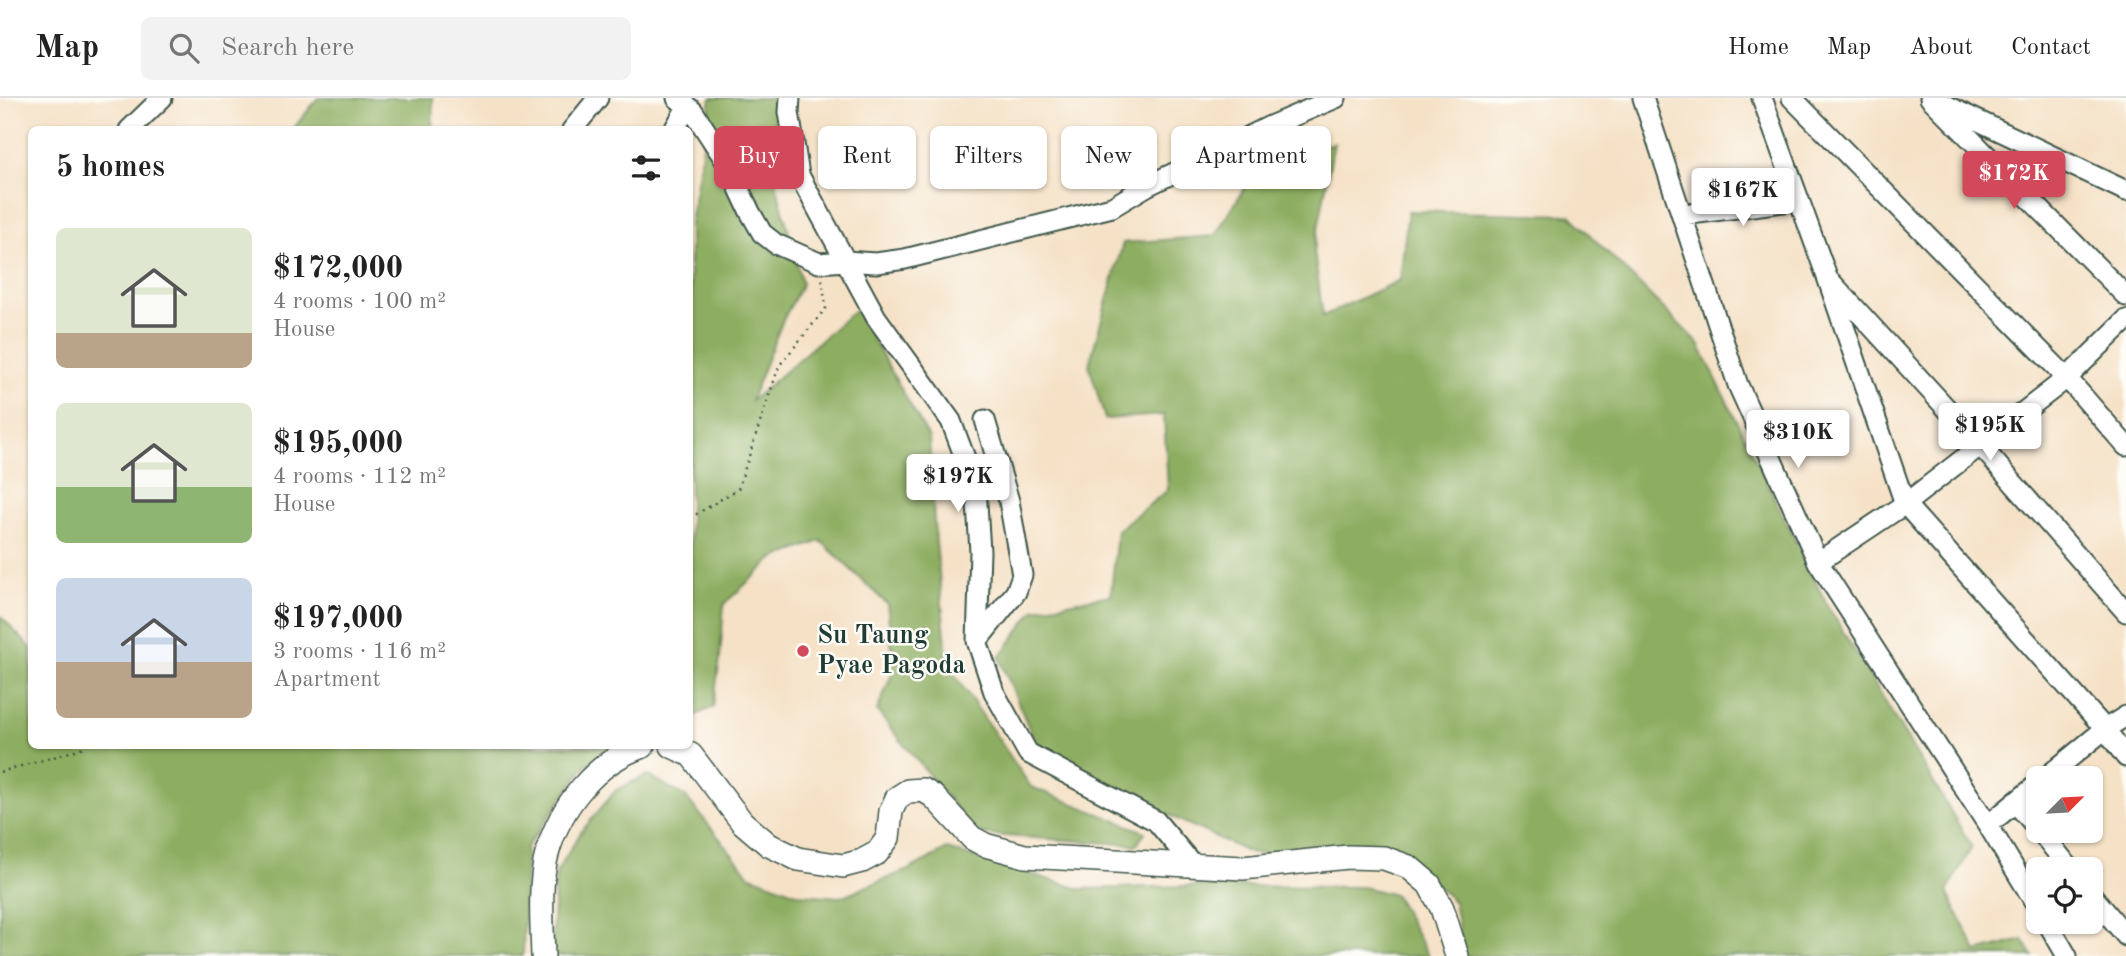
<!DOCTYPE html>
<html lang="en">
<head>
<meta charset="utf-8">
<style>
	:root { --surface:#fff; --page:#f2f2f2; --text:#222; --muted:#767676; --line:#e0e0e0; --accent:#d1495b }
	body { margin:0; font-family:"Old Standard TT",serif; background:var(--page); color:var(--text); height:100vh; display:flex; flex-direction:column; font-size:26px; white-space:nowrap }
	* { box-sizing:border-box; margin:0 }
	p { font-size:23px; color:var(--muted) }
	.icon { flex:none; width:38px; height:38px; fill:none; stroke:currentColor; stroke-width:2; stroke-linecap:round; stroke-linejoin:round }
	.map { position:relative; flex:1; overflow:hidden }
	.panel { position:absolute; left:28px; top:28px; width:665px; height:623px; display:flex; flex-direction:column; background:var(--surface); border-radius:10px; box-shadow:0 2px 5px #0004 }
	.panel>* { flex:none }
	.hud { position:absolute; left:714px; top:28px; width:665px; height:63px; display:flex; gap:14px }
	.needle { width:46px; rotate:66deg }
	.tools { position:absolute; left:2026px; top:668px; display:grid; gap:14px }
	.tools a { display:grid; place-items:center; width:77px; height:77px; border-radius:10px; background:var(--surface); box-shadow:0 2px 5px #0004; font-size:35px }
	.price { position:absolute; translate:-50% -60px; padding:0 16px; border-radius:7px; background:#fff; color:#222; font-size:23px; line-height:46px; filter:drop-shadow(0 2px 4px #0008) }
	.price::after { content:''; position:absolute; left:50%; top:42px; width:21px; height:16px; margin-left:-10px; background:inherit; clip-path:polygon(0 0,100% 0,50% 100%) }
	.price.selected { background:var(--accent); color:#fff }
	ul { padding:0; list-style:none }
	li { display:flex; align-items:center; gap:21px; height:175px; padding:0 28px }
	li span { display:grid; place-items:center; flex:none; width:196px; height:140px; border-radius:10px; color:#555 }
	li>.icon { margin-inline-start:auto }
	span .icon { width:84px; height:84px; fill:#fffc; stroke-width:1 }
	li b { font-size:30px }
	h2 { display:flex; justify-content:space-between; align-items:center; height:84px; padding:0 28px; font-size:30px }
	.chip { padding:0 24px; border-radius:10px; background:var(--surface); box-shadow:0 2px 5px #0004; font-size:24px; line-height:63px }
	.chip.selected { background:var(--accent); color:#fff }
	header { display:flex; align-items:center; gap:42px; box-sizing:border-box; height:98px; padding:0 35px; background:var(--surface); border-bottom:2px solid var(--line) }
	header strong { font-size:33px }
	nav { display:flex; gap:38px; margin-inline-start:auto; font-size:24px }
	.search { width:490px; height:63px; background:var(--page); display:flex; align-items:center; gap:18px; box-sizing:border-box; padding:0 24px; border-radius:10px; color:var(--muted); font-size:26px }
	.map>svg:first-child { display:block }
	.forest { fill:#8dad61; stroke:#56754a; stroke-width:2 }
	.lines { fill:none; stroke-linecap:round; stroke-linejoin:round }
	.minor-casing { stroke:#3f564a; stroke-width:23 }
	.major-casing { stroke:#3f564a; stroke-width:26 }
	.path { stroke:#3f564a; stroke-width:2.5; stroke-dasharray:2 5; stroke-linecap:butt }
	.minor { stroke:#fff; stroke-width:19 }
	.major { stroke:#fff; stroke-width:23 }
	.poi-dot { fill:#d1495b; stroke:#fdfcf7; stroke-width:2.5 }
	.labels { text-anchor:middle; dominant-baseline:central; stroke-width:5; stroke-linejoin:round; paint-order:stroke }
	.poi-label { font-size:26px; font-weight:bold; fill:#1f3d34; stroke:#fdfcf7; text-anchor:start }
</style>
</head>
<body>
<header>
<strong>Map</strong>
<div class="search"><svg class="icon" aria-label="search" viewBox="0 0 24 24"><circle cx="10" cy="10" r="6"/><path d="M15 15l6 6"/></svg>Search here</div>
<nav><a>Home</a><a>Map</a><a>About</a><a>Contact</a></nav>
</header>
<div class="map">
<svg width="2126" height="858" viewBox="0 0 2126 858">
	<rect width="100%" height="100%" fill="#fdfcf7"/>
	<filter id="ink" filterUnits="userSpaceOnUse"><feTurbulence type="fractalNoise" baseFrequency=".0143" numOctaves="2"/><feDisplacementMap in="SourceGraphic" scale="14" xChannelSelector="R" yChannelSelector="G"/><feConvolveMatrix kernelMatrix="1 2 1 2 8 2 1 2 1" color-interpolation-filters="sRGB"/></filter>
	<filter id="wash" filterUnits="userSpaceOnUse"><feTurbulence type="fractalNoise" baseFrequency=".00686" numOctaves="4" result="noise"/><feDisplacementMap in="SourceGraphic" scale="28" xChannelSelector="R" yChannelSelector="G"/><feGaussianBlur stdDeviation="1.57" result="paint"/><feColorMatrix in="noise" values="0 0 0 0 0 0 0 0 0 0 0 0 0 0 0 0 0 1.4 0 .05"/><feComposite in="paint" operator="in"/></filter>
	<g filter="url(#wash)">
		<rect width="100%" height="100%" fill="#f5e1c6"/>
		<path class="forest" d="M318,0h115l-1,31h-139z
			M711,0h66l-6,65 31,121 -19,36 -33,82 106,-93 73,129 5,84 14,143 83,122 114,45 -8,13 -160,-11 -100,-123 17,-42 -7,-65 -66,-63 -47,17 -50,46 -4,55 -7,48 -23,11v-494z
			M1334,45l-20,108 9,65 77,-36 8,-69 162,4 129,129 127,259 146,244 -25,45 30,60 46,-12 10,16h-569l-10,-54 -53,-52 -149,4 -94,-44 -123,-68 -36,-84 36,-49 76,-14 6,-65 51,-40 -4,-75 -59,4 -16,-54 34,-122 91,-7 51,-79z
			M0,518l31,32 1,98h596l-42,19 -60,83 -3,108h-523z
			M648,677l38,22 63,78 50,19 41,3 68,-27 39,-21 133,40 106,-3 177,1 32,8 34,61h-878l5,-83 25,-41 35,-42z"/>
	</g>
	<g filter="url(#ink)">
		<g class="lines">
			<g class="minor-casing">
				<path id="minor" d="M677,0l16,13 34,52 23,49 12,21 14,11 43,19 26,-2 31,2 29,-4 207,-52 35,-21 123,-60 66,-28
					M790,0l-1,14 10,63 77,142 75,104 25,66 4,65 -3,89 17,51 34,61 128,68 37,44
					M1643,0l95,287 80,177 170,263 51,84
					M1762,0l65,179 78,227 200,225 21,28
					M1792,0l275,280 59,68
					M1930,0l196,198
					M1941,5l185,88
					M129,32l33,-32
					M572,32l26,-32
					M674,32l13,-23
					M1683,117l116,-15
					M1832,185l148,162 146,167
					M1818,464l87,-58 162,-126 59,-58
					M977,543l39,-49 6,-17 -13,-74 -24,-81
					M2044,681l61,-50 21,-13
					M2015,704l24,28
					M1988,727l51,-42
					M2040,733l31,39
					M2091,796l35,42
					M2047,824l20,34"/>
			</g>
			<g class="major-casing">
				<path id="major" d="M672,648l19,9 51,67 27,23 29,14 45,7 19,-5 15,-8 11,-15 3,-27 6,-13 11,-7 15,-1 10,6 39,42 13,7 40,11 218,12 105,-11 36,1 25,9 20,17 13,24 15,48
					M543,858c-1,-29 -4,-75 4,-102 13,-48 49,-93 96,-108"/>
			</g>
			<path class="path" d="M690,420l48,-29 41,-123 47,-58 -4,-29
				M0,674l64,-18 22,-8"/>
			<use href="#minor" class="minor"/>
			<use href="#major" class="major"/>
		</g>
	</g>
	<circle class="poi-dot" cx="803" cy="553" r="7"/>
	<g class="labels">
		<g class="poi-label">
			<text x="817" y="538">Su Taung<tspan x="817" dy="30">Pyae Pagoda</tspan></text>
		</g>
	</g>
</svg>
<div class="tools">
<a><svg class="needle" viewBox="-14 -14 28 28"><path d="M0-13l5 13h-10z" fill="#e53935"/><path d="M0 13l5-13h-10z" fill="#767676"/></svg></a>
<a><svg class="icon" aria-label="locate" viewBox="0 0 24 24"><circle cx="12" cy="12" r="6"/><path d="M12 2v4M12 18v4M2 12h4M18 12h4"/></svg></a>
</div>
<b class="price selected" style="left:2014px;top:113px">$172K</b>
<b class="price" style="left:1743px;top:130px">$167K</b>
<b class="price" style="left:1990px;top:365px">$195K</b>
<b class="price" style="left:1798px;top:372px">$310K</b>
<b class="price" style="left:958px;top:416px">$197K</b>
<div class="hud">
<a class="chip selected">Buy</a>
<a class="chip">Rent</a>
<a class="chip">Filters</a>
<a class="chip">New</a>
<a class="chip">Apartment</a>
</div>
<section class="panel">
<h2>5 homes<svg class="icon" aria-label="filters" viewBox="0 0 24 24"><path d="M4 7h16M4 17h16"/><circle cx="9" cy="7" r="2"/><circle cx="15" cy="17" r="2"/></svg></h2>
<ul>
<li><span style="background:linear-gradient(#dfe7d0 75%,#b9a48a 0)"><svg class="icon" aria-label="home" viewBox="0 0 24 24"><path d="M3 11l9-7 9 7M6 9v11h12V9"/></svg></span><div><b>$172,000</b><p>4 rooms · 100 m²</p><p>House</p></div></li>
<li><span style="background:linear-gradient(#dfe7d0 60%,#8fb573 0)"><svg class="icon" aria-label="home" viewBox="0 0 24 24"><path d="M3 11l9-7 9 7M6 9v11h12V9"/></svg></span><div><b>$195,000</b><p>4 rooms · 112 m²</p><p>House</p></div></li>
<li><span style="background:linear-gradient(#c9d6e8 60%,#b9a48a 0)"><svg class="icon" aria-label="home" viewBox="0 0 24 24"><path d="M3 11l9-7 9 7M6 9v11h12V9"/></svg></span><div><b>$197,000</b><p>3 rooms · 116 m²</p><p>Apartment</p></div></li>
</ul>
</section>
</div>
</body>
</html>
